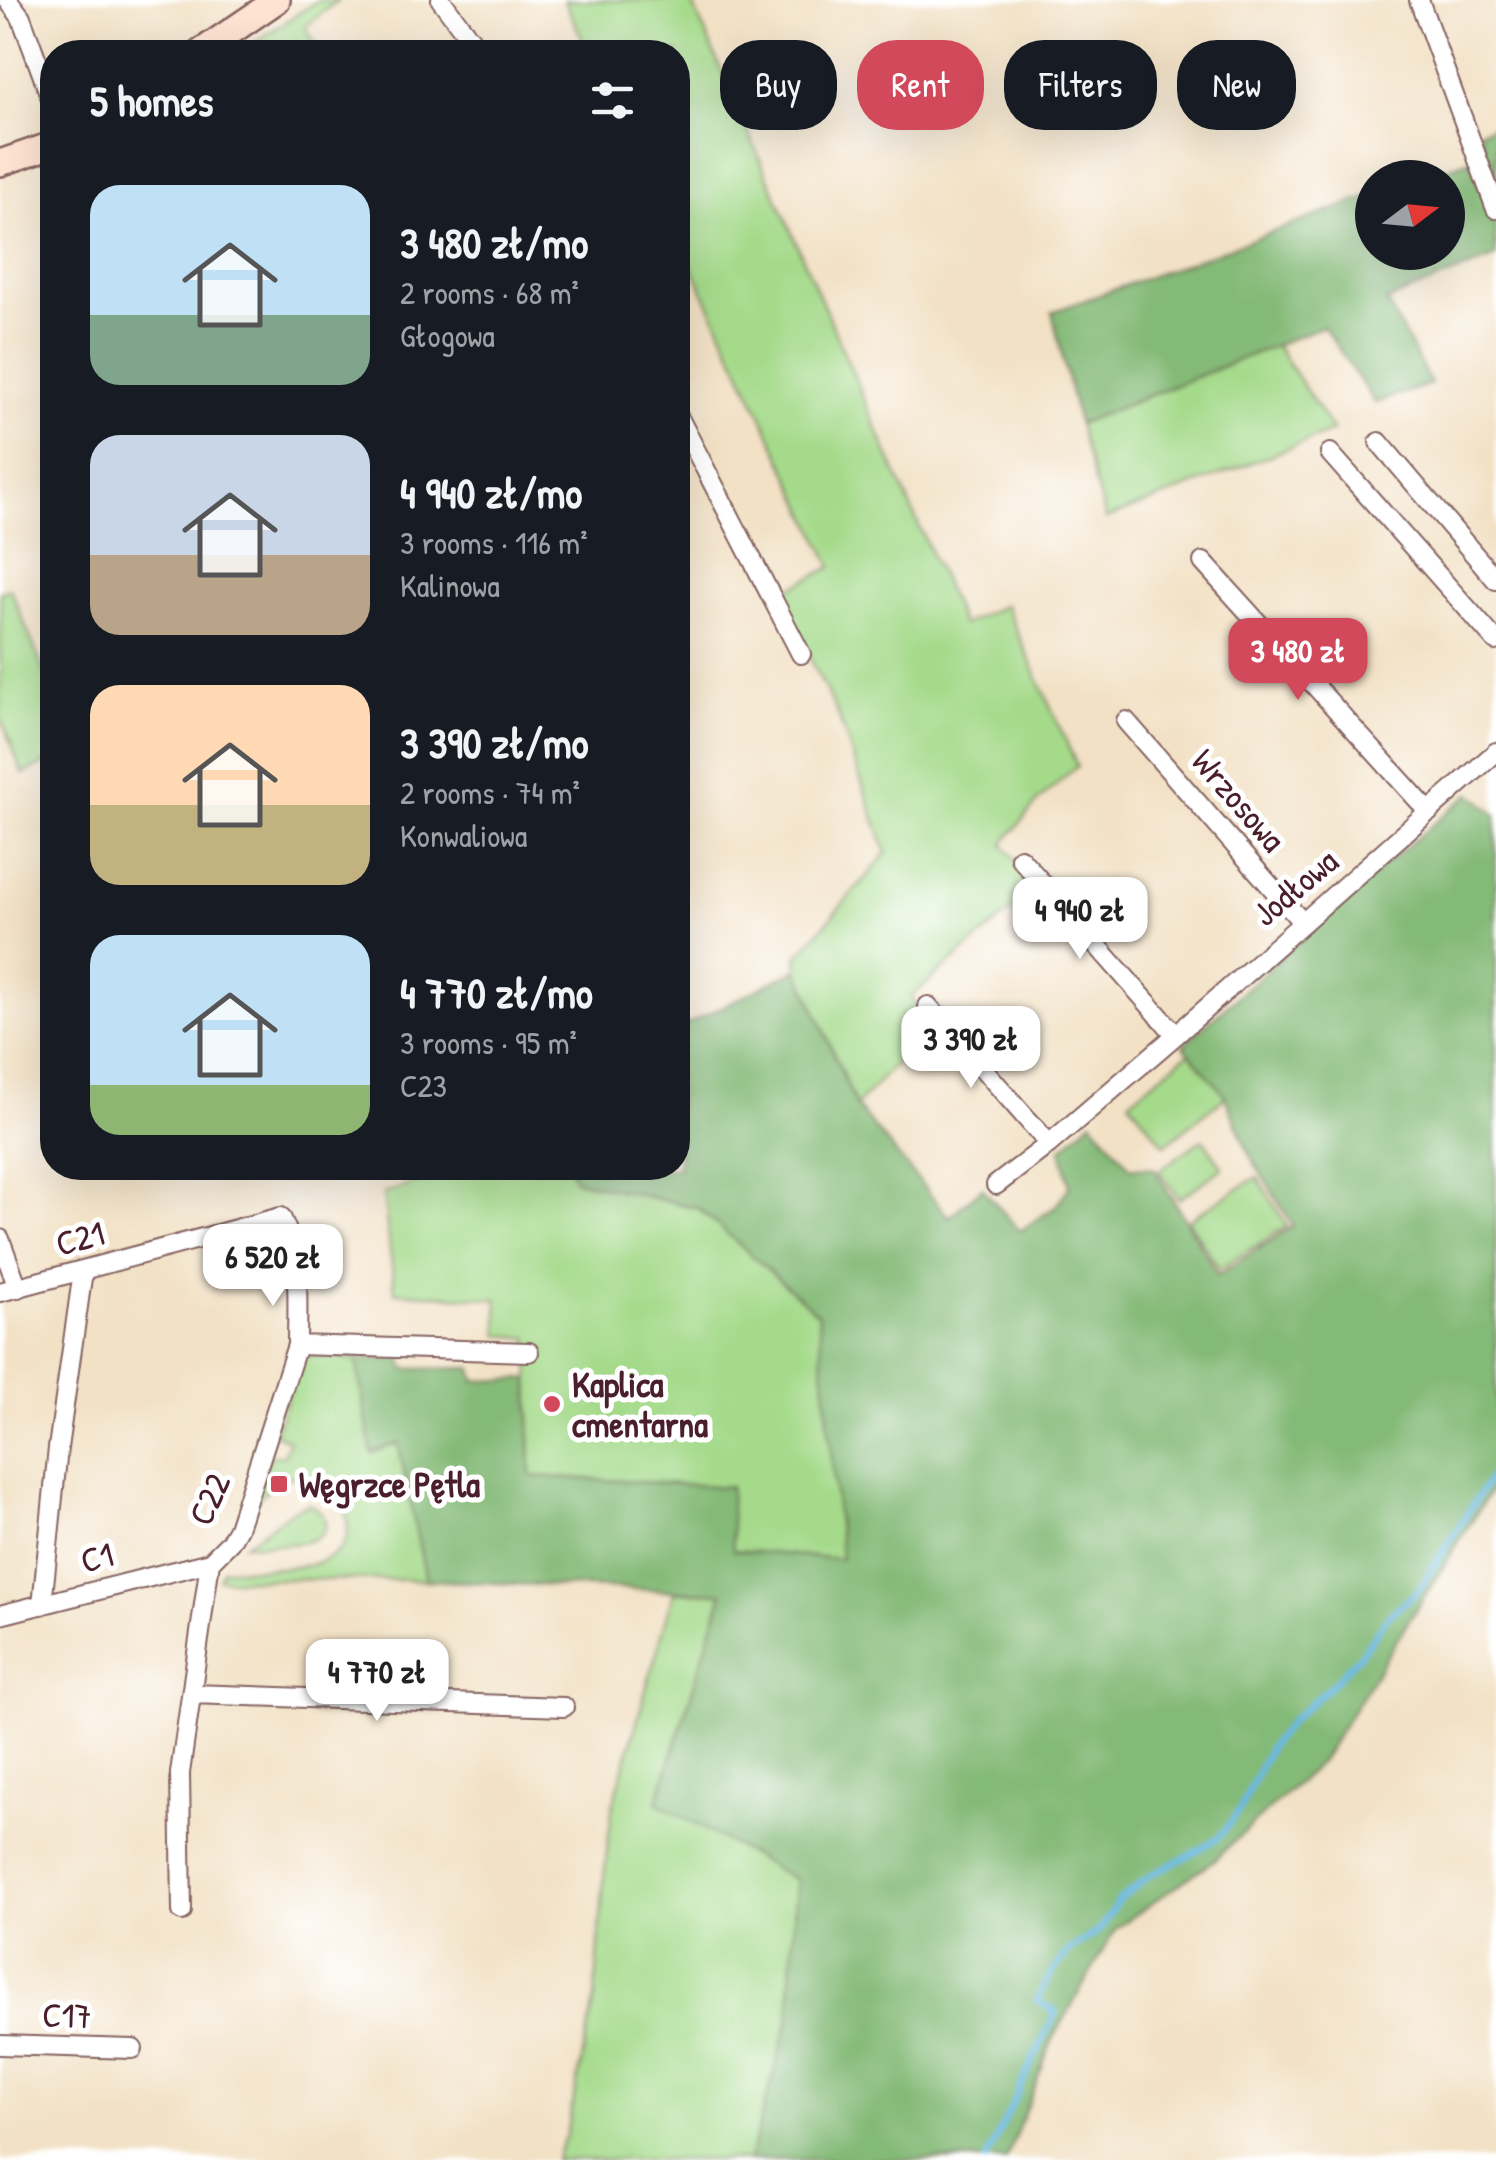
<!DOCTYPE html>
<html lang="en">
<head>
<meta charset="utf-8">
<style>
	:root { --surface:#171b24; --page:#242831; --text:#f1f3f6; --muted:#9ea1a6; --accent:#d1495b }
	body { margin:0; font-family:"Patrick Hand",sans-serif; background:var(--page); color:var(--text); height:100vh; display:flex; flex-direction:column; font-size:38px; white-space:nowrap }
	* { box-sizing:border-box; margin:0 }
	p { font-size:32px; color:var(--muted) }
	.icon { flex:none; width:55px; height:55px; fill:none; stroke:currentColor; stroke-width:2; stroke-linecap:round; stroke-linejoin:round }
	.map { position:relative; flex:1; overflow:hidden }
	.side { position:absolute; left:40px; top:40px; width:650px; height:1140px; display:flex; flex-direction:column; background:var(--surface); border-radius:40px; box-shadow:0 10px 40px #0002 }
	.side>* { flex:none }
	.guide { position:absolute; left:720px; top:40px; width:625px; height:90px; display:flex; gap:20px }
	.needle { width:65px; rotate:74deg }
	.controls { position:absolute; left:1355px; top:160px; display:grid; gap:20px }
	.controls a { display:grid; place-items:center; width:110px; height:110px; border-radius:50%; background:var(--surface); box-shadow:0 10px 40px #0002; font-size:50px }
	.price { position:absolute; translate:-50% -85px; padding:0 22px; border-radius:20px; background:#fff; color:#222; font-size:32px; line-height:65px; filter:drop-shadow(0 2px 5px #0008) }
	.price::after { content:''; position:absolute; left:50%; top:60px; width:30px; height:22px; margin-left:-15px; background:inherit; clip-path:polygon(0 0,100% 0,50% 100%) }
	.price.selected { background:var(--accent); color:#fff }
	ul { padding:0; list-style:none }
	li { display:flex; align-items:center; gap:30px; height:250px; padding:0 50px }
	li span { display:grid; place-items:center; flex:none; width:280px; height:200px; border-radius:30px; color:#555 }
	li>.icon { margin-inline-start:auto }
	span .icon { width:120px; height:120px; fill:#fffc; stroke-width:1 }
	li b { font-size:42px }
	h2 { display:flex; justify-content:space-between; align-items:center; height:120px; padding:0 50px; font-size:42px }
	.chip { padding:0 35px; border-radius:40px; background:var(--surface); box-shadow:0 10px 40px #0002; font-size:35px; line-height:90px }
	.chip.selected { background:var(--accent); color:#fff }
	.map>svg:first-child { display:block }
	.green { fill:#a5da8b; stroke:#787c5b; stroke-width:2.5 }
	.forest { fill:#84ba77; stroke:#676c51; stroke-width:2.5 }
	.lines { fill:none; stroke-linecap:round; stroke-linejoin:round }
	.stream { stroke:#69b9e4; stroke-width:6 }
	.street-casing { stroke:#856361; stroke-width:22 }
	.secondary-casing { stroke:#856361; stroke-width:30 }
	.street { stroke:#fff; stroke-width:18 }
	.secondary { stroke:#fee3d2; stroke-width:25 }
	.poi-dot { fill:#d1495b; stroke:#fff; stroke-width:4 }
	.labels { text-anchor:middle; dominant-baseline:central; stroke-width:10; stroke-linejoin:round; paint-order:stroke }
	.street-label { font-size:35px; fill:#4a1f2b; stroke:#fff }
	.poi-label { font-size:35px; font-weight:bold; fill:#4a1f2b; stroke:#fff; text-anchor:start }
</style>
</head>
<body>
<div class="map">
<svg width="1496" height="2160" viewBox="0 0 1496 2160">
	<rect width="100%" height="100%" fill="#fff"/>
	<filter id="ink" filterUnits="userSpaceOnUse"><feTurbulence type="fractalNoise" baseFrequency=".01" numOctaves="2"/><feDisplacementMap in="SourceGraphic" scale="20" xChannelSelector="R" yChannelSelector="G"/><feConvolveMatrix kernelMatrix="1 2 1 2 8 2 1 2 1" color-interpolation-filters="sRGB"/></filter>
	<filter id="wash" filterUnits="userSpaceOnUse"><feTurbulence type="fractalNoise" baseFrequency=".0048" numOctaves="4" result="noise"/><feDisplacementMap in="SourceGraphic" scale="40" xChannelSelector="R" yChannelSelector="G"/><feGaussianBlur stdDeviation="2.25" result="paint"/><feColorMatrix in="noise" values="0 0 0 0 0 0 0 0 0 0 0 0 0 0 0 0 0 1.4 0 .05"/><feComposite in="paint" operator="in"/></filter>
	<g filter="url(#wash)">
		<rect width="100%" height="100%" fill="#f2e1c5"/>
		<path class="green" d="M318,0h20l-33,27 16,25h-80z
			M564,0h127l271,625 43,-20 72,161 -38,34 -36,44 35,44 -127,109 20,28 -75,81 -58,-137 -1,-12 90,-104 -49,-138 -60,-121 54,-27 -154,-330v-185h-89z
			M1276,345l57,86 -227,88 -28,-95z
			M10,588l42,103v69l-29,14 -23,-57v-125z
			M1190,1052l36,44 -61,49 -36,-44z
			M1203,1139l20,29 -44,31 -20,-29z
			M457,1168h113l5,12 123,28 120,106 24,245 -109,-9 -4,-63 -198,-11 -2,-138 -30,-3 -2,-36 -102,-7 -12,-98z
			M1257,1177l30,49 -68,43 -31,-49z
			M302,1355l54,4 16,93 26,-10 28,138 -207,-1 4,-10c22,-1 74,1 92,-6 8,-2 21,-8 26,-15 22,-32 -15,-78 -51,-71 -12,2 -28,18 -38,26l18,-47 14,-1 5,-15 -15,-6z
			M308,1504c8,3 15,8 17,17 6,30 -63,23 -80,23l50,-35z
			M674,1592l49,1 -66,209 139,78 -7,139 -40,141h-194l11,-25 29,-137 9,-121 8,-68z"/>
		<path class="forest" d="M1496,125v53l-17,-47z
			M1470,160l26,67v30l-110,44 45,83 -56,19 -52,-77 -245,98 -26,-112 320,-116v56h76v-74l-25,-1z
			M1471,793l25,21v668l-176,280 -105,97 -100,70 -63,112 -46,119h-257l40,-141 7,-139 -139,-77 66,-210 -297,-13 -28,-137 -26,10 -16,-94h46l3,10 67,-1 3,13 54,-2 2,97 199,11 3,63 108,9 -23,-245 -120,-106 -123,-28 -5,-12h108v-150l6,8 114,-57 58,137 93,111 33,-29 38,43 35,-24 15,-21 -9,-37 31,-29 38,47 24,1 64,107 75,-49 -45,-74 -24,-58 -41,-49 200,-179z"/>
		<g class="lines">
			<path class="stream" d="M986,2160l70,-148 -19,-12 9,-18 22,-31 32,-21 18,-29 34,-27 42,-21 25,-16 20,-26 30,-64 21,-25 45,-41 27,-29 25,-35 31,-26 78,-123"/>
		</g>
	</g>
	<g filter="url(#ink)">
		<g class="lines">
			<g class="street-casing">
				<path id="street" d="M8,0l13,17 31,84
					M441,0l39,52
					M1419,0l77,209
					M678,416l123,238
					M1379,442l117,138
					M1330,453l166,188
					M1203,562l226,250
					M1126,721l176,201
					M1020,858l156,177
					M928,1006l121,138
					M996,1185l53,-41 127,-109 320,-283
					M0,1239l18,49
					M0,1292l281,-75c21,43 16,82 16,128
					M42,1605l16,-157 25,-177
					M0,1615l210,-53
					M192,1694l372,13
					M182,1911l-2,-138 30,-211 20,-20 8,-14 59,-183 232,7
					M0,2045l133,4"/>
			</g>
			<g class="secondary-casing">
				<path id="secondary" d="M201,52l76,-52
					M0,163l52,-18"/>
			</g>
			<use href="#street" class="street"/>
			<use href="#secondary" class="secondary"/>
		</g>
	</g>
	<g class="poi-dot">
		<circle cx="552" cy="1404" r="10"/>
		<rect x="269" y="1474" width="20" height="20" rx="5"/>
	</g>
	<g class="labels">
		<g class="street-label">
			<text transform="translate(1239 800) rotate(49)">Wrzosowa</text>
			<text transform="translate(1295 887) rotate(-40)">Jodłowa</text>
			<text transform="translate(80 1238) rotate(-15)">C21</text>
			<text transform="translate(209 1499) rotate(-66)">C22</text>
			<text transform="translate(97 1557) rotate(-15)">C1</text>
			<text transform="translate(67 2015) rotate(2)">C17</text>
		</g>
		<g class="poi-label">
			<text x="572" y="1384">Kaplica<tspan x="572" dy="40">cmentarna</tspan></text>
			<text x="299" y="1484">Węgrzce Pętla</text>
		</g>
	</g>
</svg>
<div class="controls">
<a><svg class="needle" viewBox="-14 -14 28 28"><path d="M0-13l5 13h-10z" fill="#e53935"/><path d="M0 13l5-13h-10z" fill="#9ea1a6"/></svg></a>
</div>
<b class="price selected" style="left:1298px;top:703px">3 480 zł</b>
<b class="price" style="left:1080px;top:962px">4 940 zł</b>
<b class="price" style="left:971px;top:1091px">3 390 zł</b>
<b class="price" style="left:273px;top:1309px">6 520 zł</b>
<b class="price" style="left:377px;top:1724px">4 770 zł</b>
<div class="guide">
<a class="chip">Buy</a>
<a class="chip selected">Rent</a>
<a class="chip">Filters</a>
<a class="chip">New</a>
</div>
<section class="side">
<h2>5 homes<svg class="icon" aria-label="filters" viewBox="0 0 24 24"><path d="M4 7h16M4 17h16"/><circle cx="9" cy="7" r="2"/><circle cx="15" cy="17" r="2"/></svg></h2>
<ul>
<li><span style="background:linear-gradient(#bfe0f5 65%,#7fa58c 0)"><svg class="icon" aria-label="home" viewBox="0 0 24 24"><path d="M3 11l9-7 9 7M6 9v11h12V9"/></svg></span><div><b>3 480 zł/mo</b><p>2 rooms · 68 m²</p><p>Głogowa</p></div></li>
<li><span style="background:linear-gradient(#c9d6e8 60%,#b9a48a 0)"><svg class="icon" aria-label="home" viewBox="0 0 24 24"><path d="M3 11l9-7 9 7M6 9v11h12V9"/></svg></span><div><b>4 940 zł/mo</b><p>3 rooms · 116 m²</p><p>Kalinowa</p></div></li>
<li><span style="background:linear-gradient(#ffd9b3 60%,#c2b280 0)"><svg class="icon" aria-label="home" viewBox="0 0 24 24"><path d="M3 11l9-7 9 7M6 9v11h12V9"/></svg></span><div><b>3 390 zł/mo</b><p>2 rooms · 74 m²</p><p>Konwaliowa</p></div></li>
<li><span style="background:linear-gradient(#bfe0f5 75%,#8fb573 0)"><svg class="icon" aria-label="home" viewBox="0 0 24 24"><path d="M3 11l9-7 9 7M6 9v11h12V9"/></svg></span><div><b>4 770 zł/mo</b><p>3 rooms · 95 m²</p><p>C23</p></div></li>
</ul>
</section>
</div>
</body>
</html>
